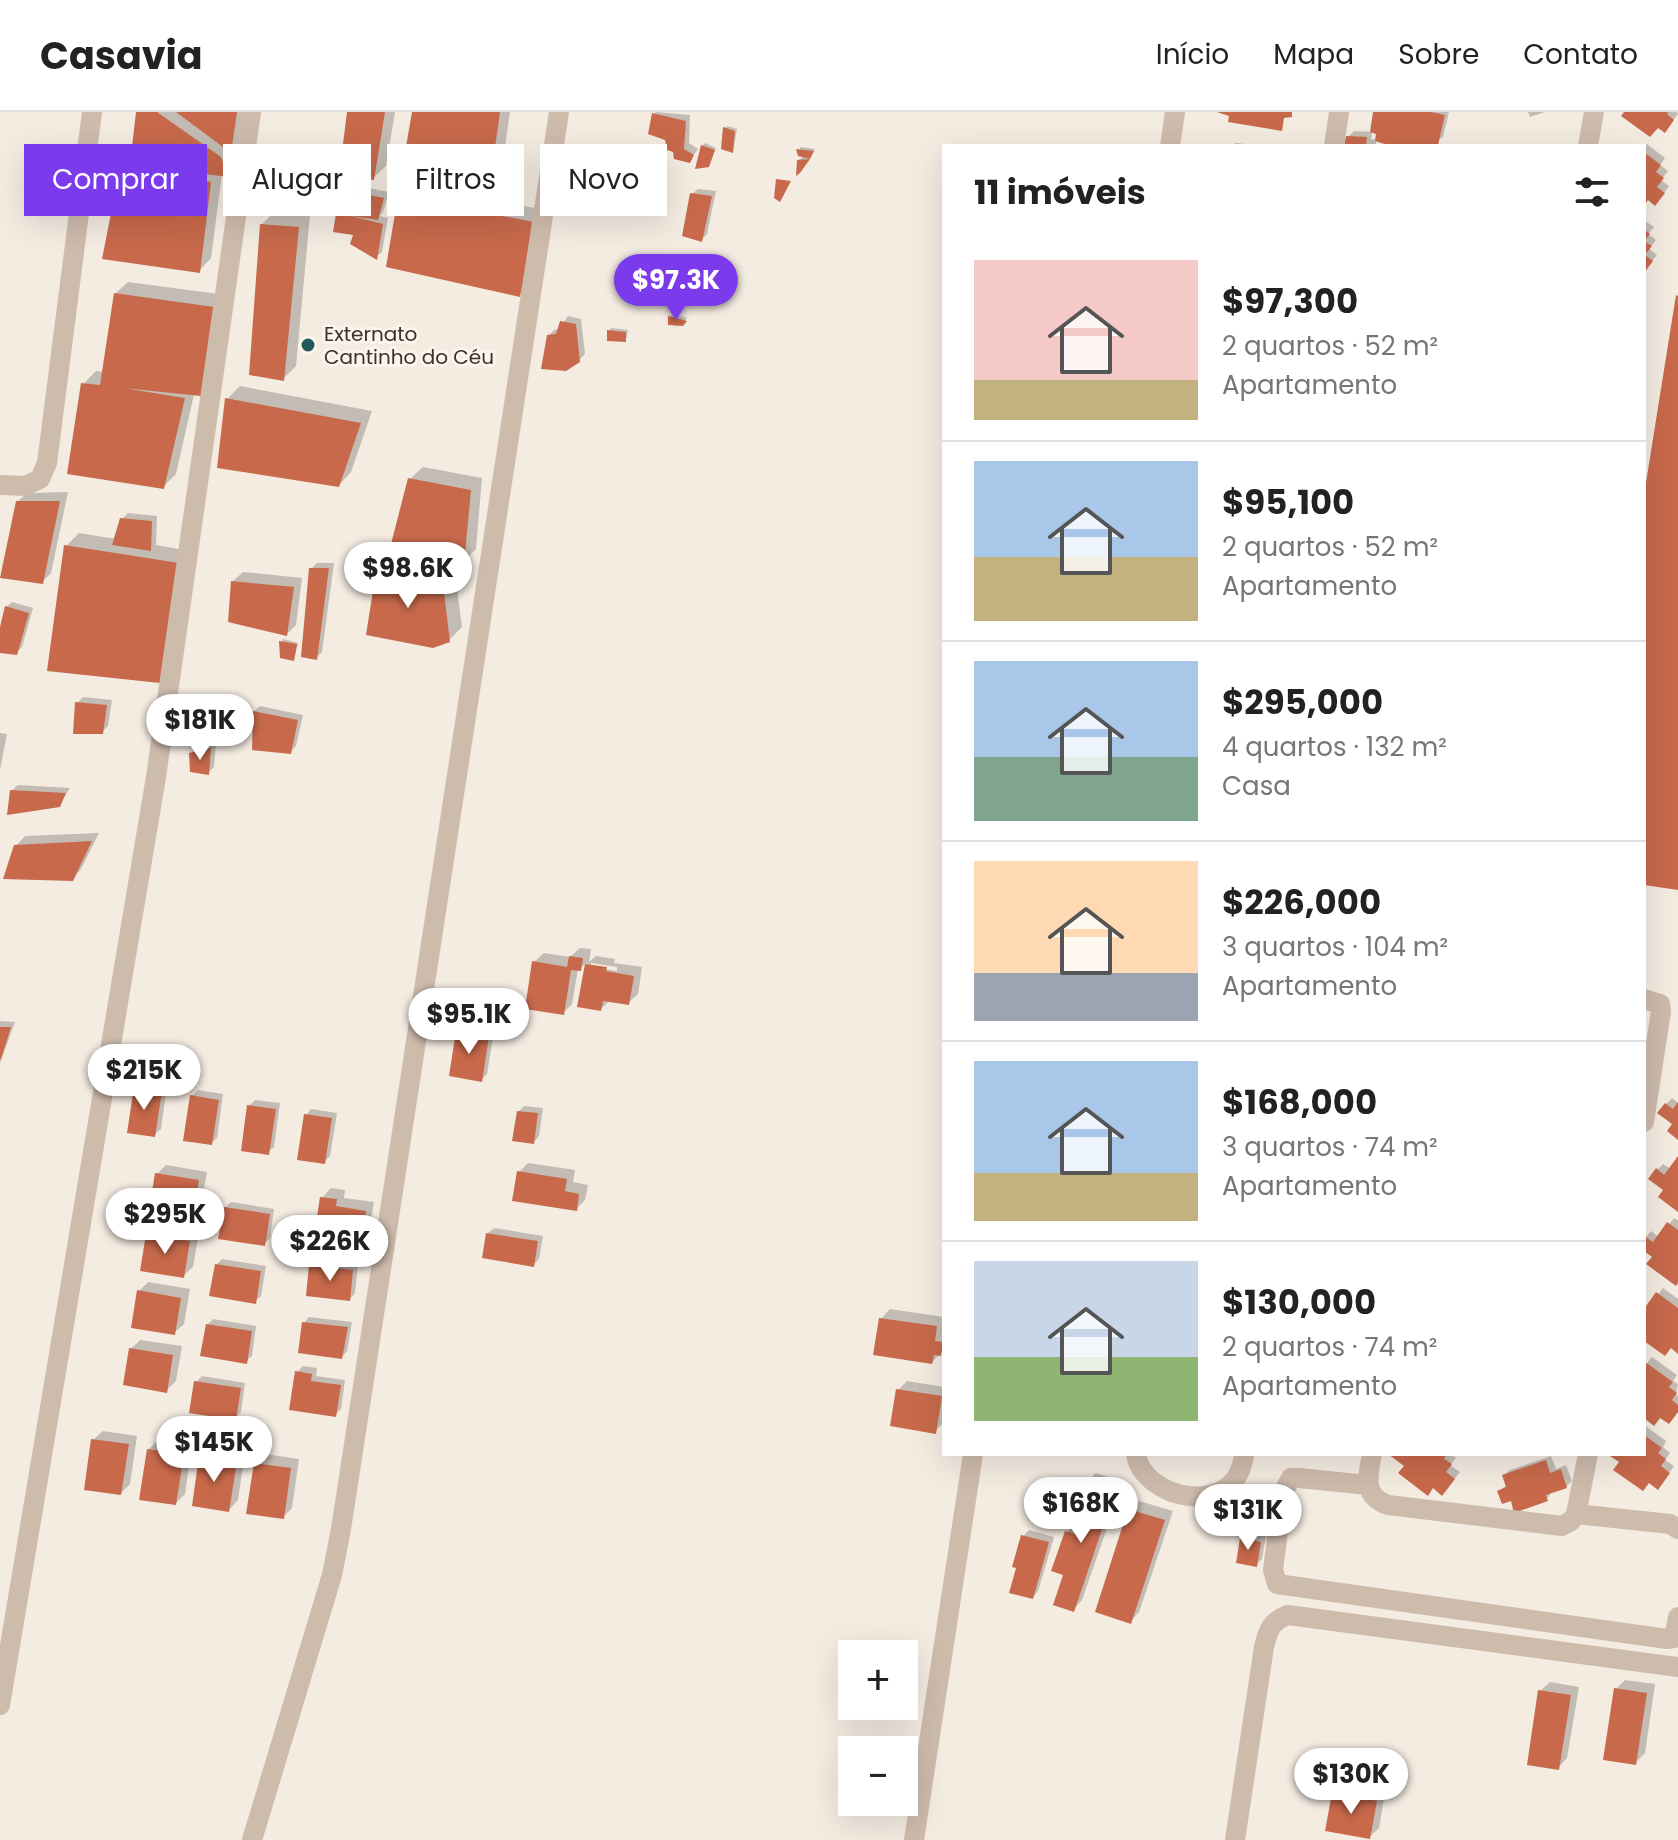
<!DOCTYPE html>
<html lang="pt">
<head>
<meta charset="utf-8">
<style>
	:root { --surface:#fff; --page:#f6f6f6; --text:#222; --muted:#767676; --line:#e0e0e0; --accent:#7c3aed }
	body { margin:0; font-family:Poppins,sans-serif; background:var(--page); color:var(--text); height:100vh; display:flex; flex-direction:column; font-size:30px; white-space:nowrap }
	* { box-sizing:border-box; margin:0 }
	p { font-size:26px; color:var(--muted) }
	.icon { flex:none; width:44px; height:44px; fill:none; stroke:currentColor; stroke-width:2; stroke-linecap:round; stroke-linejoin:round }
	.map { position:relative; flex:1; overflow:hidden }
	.details { position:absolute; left:942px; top:32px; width:704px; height:1312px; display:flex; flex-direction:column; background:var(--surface); border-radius:0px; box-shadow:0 8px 32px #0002 }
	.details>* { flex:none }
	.hud { position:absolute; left:24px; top:32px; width:760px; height:72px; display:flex; gap:16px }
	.tools { position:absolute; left:838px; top:1528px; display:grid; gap:16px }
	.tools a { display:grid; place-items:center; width:80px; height:80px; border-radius:0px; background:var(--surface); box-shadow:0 8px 32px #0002; font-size:40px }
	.price { position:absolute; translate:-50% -68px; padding:0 18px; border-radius:28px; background:#fff; color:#222; font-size:26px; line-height:52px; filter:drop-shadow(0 2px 4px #0008) }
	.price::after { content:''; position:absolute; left:50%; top:48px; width:24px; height:18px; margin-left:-12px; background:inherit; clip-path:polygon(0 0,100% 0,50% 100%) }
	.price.active { background:var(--accent); color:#fff }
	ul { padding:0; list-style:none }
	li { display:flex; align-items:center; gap:24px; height:200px; padding:0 32px }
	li+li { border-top:2px solid var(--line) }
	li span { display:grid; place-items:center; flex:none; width:224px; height:160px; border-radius:0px; color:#555 }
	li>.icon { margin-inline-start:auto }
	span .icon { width:96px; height:96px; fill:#fffc; stroke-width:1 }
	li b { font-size:34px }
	h2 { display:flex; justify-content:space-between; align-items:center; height:96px; padding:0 32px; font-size:34px }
	.chip { padding:0 28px; border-radius:0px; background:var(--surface); box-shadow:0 8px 32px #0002; font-size:28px; line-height:72px }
	.chip.active { background:var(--accent); color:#fff }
	header { display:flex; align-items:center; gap:48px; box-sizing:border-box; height:112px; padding:0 40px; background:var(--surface); border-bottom:2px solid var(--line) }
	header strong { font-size:38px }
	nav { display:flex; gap:44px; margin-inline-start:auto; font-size:28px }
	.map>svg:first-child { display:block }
	.shadow { fill:#0003; fill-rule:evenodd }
	.building { fill:#c8694b }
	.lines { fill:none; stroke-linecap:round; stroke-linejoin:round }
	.minor { stroke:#cdbbac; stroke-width:20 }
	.poi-dot { fill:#1f5a5e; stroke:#fbf5ee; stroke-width:3 }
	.labels { text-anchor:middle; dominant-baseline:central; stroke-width:6; stroke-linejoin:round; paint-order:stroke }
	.poi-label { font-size:20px; fill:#3b302b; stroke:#fbf5ee; text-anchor:start }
</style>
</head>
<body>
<header>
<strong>Casavia</strong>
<nav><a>Início</a><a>Mapa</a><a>Sobre</a><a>Contato</a></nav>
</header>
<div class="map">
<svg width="1678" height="1728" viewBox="0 0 1678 1728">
	<rect width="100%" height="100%" fill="#f4ebe1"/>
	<path class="shadow" d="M138,0h106l-4,29 -9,9 5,16 -9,9 -5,-1 -11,84 -12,13 -76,-107 10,-11z
		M349,0h46l-9,54 -13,12z
		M414,0h96l-8,56 -12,13z
		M656,0l34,3 -1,28 9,6 -8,11 -24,-21 -12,-25z
		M1375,0h74l-6,25 -13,9h-18l-34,-6z
		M1528,0h17l-15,5z
		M1627,0h50l1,2 -8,11z
		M727,14l10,3 -4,22 -8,-23z
		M1354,19l18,1 -1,7 5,1v6h-31l3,-9z
		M705,31l11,5 -8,17 -6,-19z
		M1236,31l17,2v1h-21z
		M1647,32l18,14 -5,7 8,6 -7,9 8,6 -8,11 -12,1 -5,6v-57z
		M800,35l15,2 -13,19 -3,-8 5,-4 -5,-1z
		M348,72l41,8 -6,20 -3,4 8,2 -6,34 -6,5 -21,-23 -13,-44z
		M412,73l133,25 -13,72 -13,12 -119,-97z
		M698,77l18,2 -9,43 -6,6 -9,-46z
		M274,100l36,3 -14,151 -13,13 -21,-155z
		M1644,108l10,7 -6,7 8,6 -7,9 8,6 -13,16z
		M128,170l98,13 -32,99 -18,80 -13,13 -80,-103 13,-13 8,1 11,-78z
		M672,202l15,4 -5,6 -12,-7z
		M568,204l13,3 4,35 -6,6 -31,-24 6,-6 5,-1z
		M611,216l17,2 -1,7 -2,2 -16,-8z
		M240,274l132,25 -21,61 -12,13 -112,-86z
		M423,355l59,11 -6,71 -13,13 -53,-83z
		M68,380l-17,81 -9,9 -25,-80 10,-9z
		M128,401l29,3 -1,29 34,6 -18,117 -106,-122 13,-13 37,6 6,-20z
		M391,441l64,19 7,55 -13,13 -81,-7 11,-68z
		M317,451h17l-12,89 -6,6 -5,-89z
		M243,460l59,6 -6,47 -9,9 -54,-53z
		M12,490l21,6 -11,39 -6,6 -16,-2v-15l6,-29z
		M283,527l15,4 -4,16 -13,-17z
		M83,585l29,3 -4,26 -6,6 -25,-29z
		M260,594l43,9 -7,31 -6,6 -36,-41z
		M0,621l7,1 -7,36z
		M216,632l-2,23 -6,6 -17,-19 6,-6z
		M18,673l52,3 -11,17 -47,-15z
		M99,721l-18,36 -9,10 -56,-33 9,-10z
		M580,836l11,1 -2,13 7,-6 19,3 -1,4 28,4 -4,27 -10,9 -18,-3 -9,9 -21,-3 7,-43 -9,6 -6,35 -9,9 -29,-51 10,-9 26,4zM591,851l26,4v4l-26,-4z
		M506,879l13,2 -4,16 -11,-16z
		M0,909l15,1 -15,41z
		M464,914l30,5 -7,43 -6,6 -23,-48z
		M142,970l25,3 -6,44 -6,5 -19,-46z
		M198,978l25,4 -6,44 -6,5 -19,-47z
		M1672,986l6,5v34l-12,-33z
		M255,988l25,3 -6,44 -6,5 -19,-46z
		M524,994l19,2 -4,28 -5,6 -16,-30z
		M311,997l26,4 -7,43 -6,6 -18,-47z
		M1678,1047v50l-21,-39 6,-6 8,5z
		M528,1051l47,7 -2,12 15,3 -3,15 -9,9 -57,-37z
		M166,1053l41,7 -6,34 -9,10 -35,-42z
		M331,1076l14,2 -1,8 30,4 -5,29 -9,10 -38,-43z
		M231,1090l43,7 -4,29 -6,6 -39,-36z
		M1674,1106l4,2v61l-34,-32v-10l7,-8 8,6z
		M157,1113l42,7 -6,35 -10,9 -35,-42z
		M494,1116l49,8 -4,23 -6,6 -45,-32z
		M222,1147l44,7 -5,30 -6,5 -39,-36z
		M317,1148l41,4 -3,29 -5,6 -39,-33z
		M148,1170l42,7 -6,35 -10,9 -35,-42z
		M1663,1176l15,11v52l-6,-5 -28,-7v-35l4,3z
		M890,1197l54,8v33l-12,12 -51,-43z
		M309,1205l43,5 -5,29 -5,6 -38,-34z
		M213,1207l43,7 -4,30 -6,5 -39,-36z
		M140,1228l42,6 -6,35 -10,10 -35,-42z
		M1652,1245l25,18 -4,6 5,3 -2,10 2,2v15l-17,5 -7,7 -10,-7v-49z
		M303,1254l14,2 -1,8 29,4 -4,29 -6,6 -38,-43z
		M202,1264l43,7 -4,29 -6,6 -39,-36z
		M907,1269l37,6v35l-9,9 -37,-41z
		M1644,1313l22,16 -3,6 7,6 -5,7 9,6 -11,16 -52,-28h33z
		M103,1319l34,5 -7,48 -9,9 -28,-53z
		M158,1328l34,5 -7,49 -9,9 -28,-53z
		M211,1335l34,5 -7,48 -9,10 -28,-54z
		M265,1342l34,5 -7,49 -9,9 -27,-53z
		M1393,1342h58l5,4 -6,7 10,7 -12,15 -41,-21z
		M1551,1344l5,13 10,-4 6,16 -6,6 -14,4 -5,8 -35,-1 -13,-7 8,-6 -3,-10 6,-5z
		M1096,1361l27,9 -41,118 -9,10 -7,-36 1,-42 9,-9 8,2 6,-17 -3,-26z
		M1139,1389l34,10 -34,101 -9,10v-112z
		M1254,1392l18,2 -3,22 -8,8h5l-4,23 -5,5 -15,-25 8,-7 -1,-22z
		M1029,1418l25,7 -16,54 -5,6 -10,-61z
		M1625,1568l30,4 -10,69 -10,10 -19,-74z
		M1550,1570l29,5 -12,71 -9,10 -18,-77z
		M1343,1673l42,8 -6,35 -10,9 -35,-43z"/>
	<path class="building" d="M136,0h21l64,45 7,20 -91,-12 74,17 -11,91 -98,-14 19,-96 9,1z
		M176,0h61l-6,41z
		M347,0h38l-11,68 -35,-4z
		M412,0h88l-10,71 -88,-13z
		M1217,0h75v5l-8,1 -2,13 -54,-9 1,-6z
		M1373,0h58l14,3 -7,30 -47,1 -16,-5 1,-7 -6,-2z
		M1624,0h44l-1,2 7,6 -9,13 -7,-5 -8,9 -29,-21z
		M652,1l34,8 -2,28 10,6 -4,8 -16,-4 -1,-7 -6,-2 -2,-10 -17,-6z
		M723,15l12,4 -2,22 -12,-4z
		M1346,24l21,1 -1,9h-22z
		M701,33l14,5 -6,17 -14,2z
		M796,37l18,2 -4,8 -12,-3z
		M1644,40l17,13 -5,7 8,6 -7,9 8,6 -10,13 -7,-6 -4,6z
		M810,47l-10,14 -4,3 1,-16z
		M776,67l15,2 -11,21 -6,-4z
		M313,75l14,1 -4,22h-13z
		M340,77l44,9 -6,22 -27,-4 32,8 -6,36 -27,-16 3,-9 -20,-3z
		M690,81l22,3 -10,46 -20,-6z
		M398,84l136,26 -14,75 -134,-30z
		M260,112l39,3 -15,154 -35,-6z
		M1644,117l6,5 -6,7 8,5 -7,9 8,6 -9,12z
		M114,181l100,14 -13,89 -78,-8 62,10 -21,91 -97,-15 14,-91 19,2z
		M1676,183l2,1v594l-34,-5v-390z
		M668,204l19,5 -4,5 -15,-1z
		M560,209l16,3 4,38 -14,9 -25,-2 6,-34 9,-1z
		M607,218l19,2v10l-19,-1z
		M225,286l136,25 -22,64 -122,-19z
		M408,366l63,12 -7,74 -74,-16z
		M16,389h44l-17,83 -43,-6z
		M120,406l32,3 -1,30 -39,-6z
		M64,433l115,18 -19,120 -113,-12z
		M377,453l66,19 7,58 -17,6 -67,-13z
		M309,456h20l-12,92 -16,-3z
		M231,469l63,6 -7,49 -59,-14z
		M5,494l24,7 -12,42 -17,-2v-26z
		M279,529l18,3 -3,17 -14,-3z
		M75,590l32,3 -4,29h-30z
		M253,599l45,9 -7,34 -39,-4z
		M211,636l-2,27 -19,-3 -1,-19z
		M10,678l56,3 -6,14 -53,8z
		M92,729l-19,40 -70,-2 11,-34z
		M569,844l14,2 -2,13 -10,-1 -7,45 -39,-6 7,-48 35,6z
		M585,852l22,3 -1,4 28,5 -5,29 -26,-4 -2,10 -24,-4z
		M502,880l16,3 -2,16 -16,-2z
		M0,915h11l-10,32h-1z
		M456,919l33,5 -7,46 -33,-6z
		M134,975l28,4 -7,46 -28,-4z
		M190,983l29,5 -7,45 -29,-4z
		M1678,990v38l-11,-9 5,-7 -15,-11 8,-10 8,6z
		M247,993l29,4 -7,46 -28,-4z
		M517,999l21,2 -4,31 -22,-3z
		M304,1002l28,4 -7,46 -28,-4z
		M1678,1044v56l-20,-15 5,-7 -15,-11 8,-11 8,7z
		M517,1059l50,8 -2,12 14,3 -2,17 -65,-10z
		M155,1061l44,7 -6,38 -44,-8z
		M320,1085l17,2 -1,7 30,5 -5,32 -47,-7z
		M224,1095l46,7 -5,32 -47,-7z
		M1667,1110l11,8v53l-2,3 -30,-22 6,-7 -8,-6v-15l9,6z
		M486,1121l52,8 -4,26 -52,-9z
		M146,1122l44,7 -6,37 -44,-7z
		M215,1152l46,7 -5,33 -47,-8z
		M309,1153l44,5 -3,31 -44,-5z
		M137,1178l44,8 -6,37 -44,-7z
		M1656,1180l22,16v46l-7,-6 -6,8 -21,-15v-32z
		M879,1206l58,8 -2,15 8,1 -2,14 -7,-1 -2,9 -59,-9z
		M302,1210l46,5 -6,32 -44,-6z
		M206,1212l46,7 -5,33 -47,-8z
		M129,1236l44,7 -6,38 -44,-8z
		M1645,1250l28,20 -4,5 8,6 -5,7 6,5v7l-9,12 -9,-6 -6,8 -10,-8z
		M295,1259l17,3 -1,7 30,4 -5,32 -47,-7z
		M194,1269l47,7 -5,32 -47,-7z
		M896,1277l46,7 -6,38 -46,-8z
		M1644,1323l18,13 -4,5 8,6 -5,7 9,7 -12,17 -9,-7 -6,8 -30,-21 6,-8 -12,-8h37z
		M91,1327l38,5 -8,51 -37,-5z
		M147,1337l37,5 -8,51 -37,-5z
		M1388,1342h59l-3,5 8,5 -6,8 9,7 -13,17 -9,-8 -5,8 -30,-23 6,-7z
		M199,1344l38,5 -8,51 -37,-6z
		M1546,1348l4,13 11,-4 6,19 -21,7 2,6 -34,12 -3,-12 -9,3 -5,-13 9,-4 -4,-12z
		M254,1351l37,5 -7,51 -38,-5z
		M1085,1369l30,10 -41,121 -21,-7 10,-30 -12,-4 14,-40 13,4 9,-26 -10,-3z
		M1128,1397l37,11 -34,104 -36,-12z
		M1247,1397l20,2 -3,25 -20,-3z
		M1021,1423l28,7 -16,57 -24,-6 7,-25 -4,-1z
		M1240,1426l21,4 -4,25 -21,-4z
		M1614,1576l33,5 -11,72 -33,-5z
		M1538,1578l33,5 -12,75 -32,-5z
		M1332,1681l45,8 -7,38 -45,-8z"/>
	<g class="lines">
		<path class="minor" d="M1170,34l5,-34
			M1334,34l5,-34
			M1588,34l6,-34
			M0,373l25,1 15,-7 7,-16 45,-351
			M1644,887l16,5 1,7 -17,111
			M1136,1342c6,45 101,67 108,0
			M1372,1342c-4,22 -10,42 16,51l174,21 9,-5 5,-7 12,-60
			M1368,1373l-69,-7h-8l-8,14 -10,78 4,14 390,55 7,-1 4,-21
			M1576,1402l94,10 8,5
			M0,1593l156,-928 95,-665
			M252,1728l80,-265 9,-46 218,-1417
			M914,1728l59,-386
			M1235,1728l29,-193c4,-17 7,-26 24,-32l390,52"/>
	</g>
	<circle class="poi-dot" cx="308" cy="233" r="8"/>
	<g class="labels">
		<g class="poi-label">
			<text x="324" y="222">Externato<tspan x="324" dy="23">Cantinho do Céu</tspan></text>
		</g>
	</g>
</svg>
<div class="tools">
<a>+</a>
<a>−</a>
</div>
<b class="price active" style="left:676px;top:210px">$97.3K</b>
<b class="price" style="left:408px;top:498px">$98.6K</b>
<b class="price" style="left:200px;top:650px">$181K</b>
<b class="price" style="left:469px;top:944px">$95.1K</b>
<b class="price" style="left:144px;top:1000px">$215K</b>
<b class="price" style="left:165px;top:1144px">$295K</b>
<b class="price" style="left:330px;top:1171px">$226K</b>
<b class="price" style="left:214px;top:1372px">$145K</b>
<b class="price" style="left:1081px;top:1433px">$168K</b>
<b class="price" style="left:1248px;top:1440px">$131K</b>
<b class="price" style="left:1351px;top:1704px">$130K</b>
<div class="hud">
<a class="chip active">Comprar</a>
<a class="chip">Alugar</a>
<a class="chip">Filtros</a>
<a class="chip">Novo</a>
</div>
<section class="details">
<h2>11 imóveis<svg class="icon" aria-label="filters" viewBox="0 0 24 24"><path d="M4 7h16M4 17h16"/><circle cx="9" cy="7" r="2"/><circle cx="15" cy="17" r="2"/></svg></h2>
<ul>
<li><span style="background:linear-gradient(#f6c9c9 75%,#c2b280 0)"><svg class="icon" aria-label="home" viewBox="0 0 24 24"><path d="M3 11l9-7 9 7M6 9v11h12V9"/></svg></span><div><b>$97,300</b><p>2 quartos · 52 m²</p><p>Apartamento</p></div></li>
<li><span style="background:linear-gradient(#a9c7e8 60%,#c2b280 0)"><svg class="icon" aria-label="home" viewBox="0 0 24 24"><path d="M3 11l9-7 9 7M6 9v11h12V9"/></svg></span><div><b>$95,100</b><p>2 quartos · 52 m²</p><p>Apartamento</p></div></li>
<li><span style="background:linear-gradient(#a9c7e8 60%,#7fa58c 0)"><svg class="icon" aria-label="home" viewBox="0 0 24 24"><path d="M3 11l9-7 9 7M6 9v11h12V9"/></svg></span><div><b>$295,000</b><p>4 quartos · 132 m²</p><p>Casa</p></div></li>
<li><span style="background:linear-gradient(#ffd9b3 70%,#9aa5b1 0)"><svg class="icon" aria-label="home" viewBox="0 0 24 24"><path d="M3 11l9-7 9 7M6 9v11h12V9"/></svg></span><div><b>$226,000</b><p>3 quartos · 104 m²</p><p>Apartamento</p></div></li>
<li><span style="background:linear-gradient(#a9c7e8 70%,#c2b280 0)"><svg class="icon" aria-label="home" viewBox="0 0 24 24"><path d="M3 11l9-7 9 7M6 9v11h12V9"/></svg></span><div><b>$168,000</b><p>3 quartos · 74 m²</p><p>Apartamento</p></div></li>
<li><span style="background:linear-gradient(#c9d6e8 60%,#8fb573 0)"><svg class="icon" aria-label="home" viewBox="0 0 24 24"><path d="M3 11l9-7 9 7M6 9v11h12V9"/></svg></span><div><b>$130,000</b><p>2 quartos · 74 m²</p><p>Apartamento</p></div></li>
</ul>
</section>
</div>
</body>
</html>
